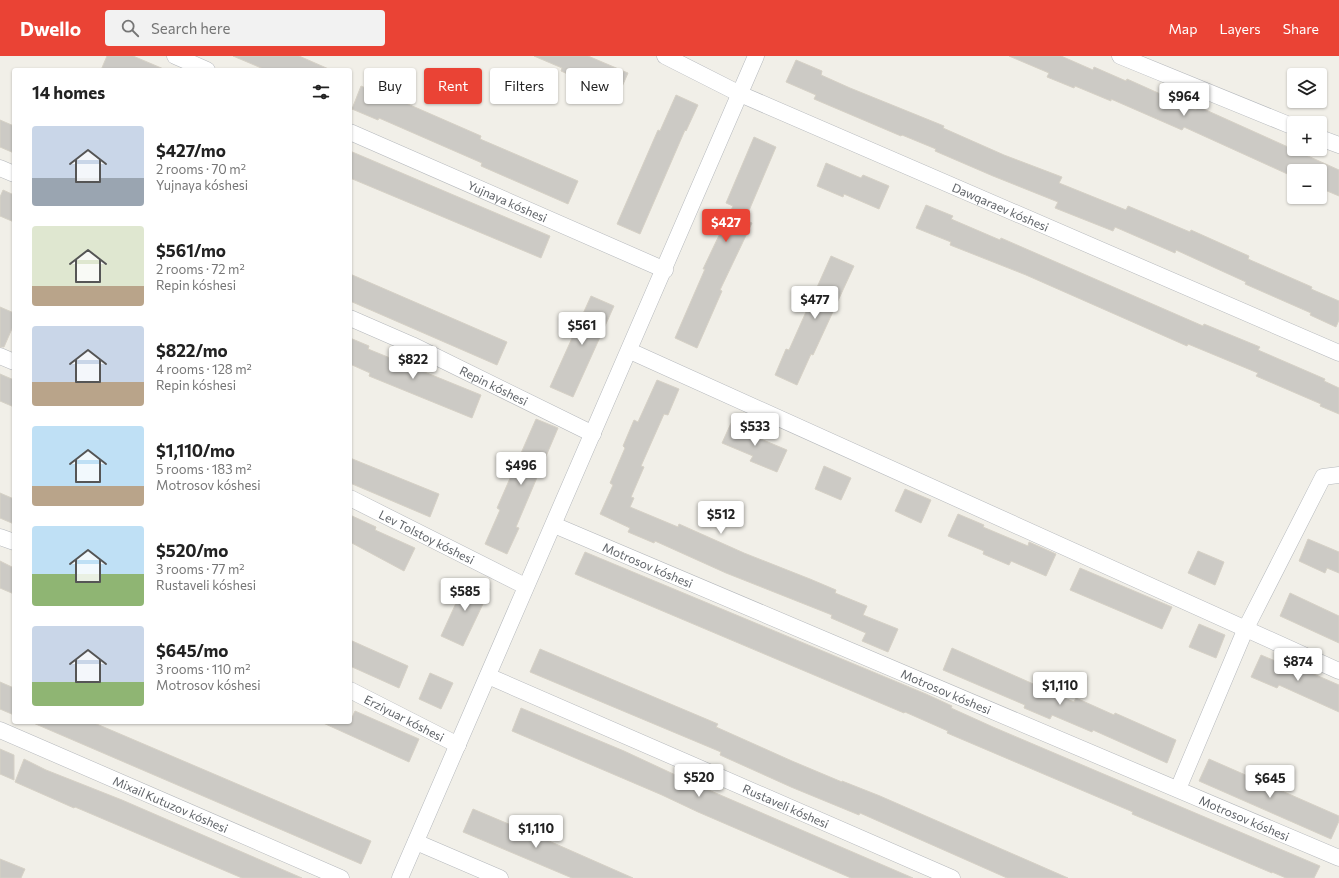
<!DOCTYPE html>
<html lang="en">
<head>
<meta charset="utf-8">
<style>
	:root { --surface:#fff; --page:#f2f2f2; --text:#222; --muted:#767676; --accent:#ea4335 }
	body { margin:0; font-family:Commissioner,sans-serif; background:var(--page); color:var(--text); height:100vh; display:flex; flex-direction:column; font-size:15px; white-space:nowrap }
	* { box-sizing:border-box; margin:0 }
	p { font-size:13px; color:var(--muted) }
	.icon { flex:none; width:22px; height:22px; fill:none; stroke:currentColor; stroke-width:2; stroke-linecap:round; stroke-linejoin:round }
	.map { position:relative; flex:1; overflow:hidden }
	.side { position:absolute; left:12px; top:12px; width:340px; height:656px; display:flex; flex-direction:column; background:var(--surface); border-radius:4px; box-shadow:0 1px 3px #0004 }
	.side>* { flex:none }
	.guide { position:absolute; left:364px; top:12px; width:380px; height:36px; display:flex; gap:8px }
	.buttons { position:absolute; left:1287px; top:12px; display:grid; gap:8px }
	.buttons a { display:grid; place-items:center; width:40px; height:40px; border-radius:4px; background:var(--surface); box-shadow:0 1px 3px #0004; font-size:20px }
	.price { position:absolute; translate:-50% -34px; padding:0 9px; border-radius:4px; background:#fff; color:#222; font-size:13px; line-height:26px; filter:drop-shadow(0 1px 2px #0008) }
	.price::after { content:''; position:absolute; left:50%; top:24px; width:12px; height:9px; margin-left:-6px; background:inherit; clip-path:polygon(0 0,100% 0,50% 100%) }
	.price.on { background:var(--accent); color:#fff }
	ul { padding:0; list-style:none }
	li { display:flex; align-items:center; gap:12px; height:100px; padding:0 20px }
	li span { display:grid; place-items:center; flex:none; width:112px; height:80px; border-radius:4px; color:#555 }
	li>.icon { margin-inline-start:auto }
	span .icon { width:48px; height:48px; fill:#fffc; stroke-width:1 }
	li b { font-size:17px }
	h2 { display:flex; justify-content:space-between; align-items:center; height:48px; padding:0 20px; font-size:17px }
	.tag { padding:0 14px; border-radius:4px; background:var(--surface); box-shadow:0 1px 3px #0004; font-size:14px; line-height:36px }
	.tag.on { background:var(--accent); color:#fff }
	header { display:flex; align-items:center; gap:24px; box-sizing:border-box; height:56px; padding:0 20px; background:var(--accent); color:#fff }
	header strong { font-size:19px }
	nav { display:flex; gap:22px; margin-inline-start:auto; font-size:14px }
	.search { width:280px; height:36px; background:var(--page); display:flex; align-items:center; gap:10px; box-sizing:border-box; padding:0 14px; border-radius:4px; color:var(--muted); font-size:15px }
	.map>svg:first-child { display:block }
	.building { fill:#cccac5; stroke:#d6d1c6 }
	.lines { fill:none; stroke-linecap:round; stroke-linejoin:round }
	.minor-casing { stroke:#b5b8bc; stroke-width:17 }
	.minor { stroke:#fff; stroke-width:16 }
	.labels { text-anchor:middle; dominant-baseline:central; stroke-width:3.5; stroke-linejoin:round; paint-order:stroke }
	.street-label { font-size:12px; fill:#5f6368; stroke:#fff }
</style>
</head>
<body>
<header>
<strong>Dwello</strong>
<div class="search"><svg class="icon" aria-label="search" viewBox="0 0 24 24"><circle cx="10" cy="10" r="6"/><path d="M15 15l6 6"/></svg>Search here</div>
<nav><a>Map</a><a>Layers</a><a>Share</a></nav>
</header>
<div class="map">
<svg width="1339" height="822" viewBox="0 0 1339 822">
	<rect width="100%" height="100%" fill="#f1efe8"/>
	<path class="building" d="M107,0h26l33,14h-65z
		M233,0h66l32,14h-65z
		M534,0h54l40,17 -10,23 -57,-25 1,-3z
		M1009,0h52l32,14 1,-3 32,14 1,-2 69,31 1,-4 142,64v26l-19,-8v-17h-26v6l-110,-50 -2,3 -71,-31v2l-36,-15 -1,2 -27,-11 2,-4z
		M796,4l26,11 -1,4 29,13 94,38 -1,2 61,27 58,22 -3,6 67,27 2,-4 62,26 1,-2 58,26 -1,3 64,28 -1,2 28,12v19l-3,7 -26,-12 1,-2 -66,-29 1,-2 -33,-15 -37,-17 -1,3 -60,-26 -2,4 -58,-23 3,-6 -65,-26 -58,-25 1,-2 -34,-14 -1,1 -87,-37 2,-4 -30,-13z
		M361,30l32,14 1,-2 87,38 -1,3 98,42 -10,23 -87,-38 1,-3 -103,-45 -1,2 -26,-11z
		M676,39l22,10 -12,26 -1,-1 -45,104 -23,-10 41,-94 2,1z
		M0,64l14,6v27l-14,-6z
		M754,81l22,10 -31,73 7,3 -32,67 2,1 -25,57 -22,-10 30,-69h-2l30,-63 -7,-3z
		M350,95l200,85 -9,22 -191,-80z
		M826,107l35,15 2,-3 26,11 -10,23 -35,-15 -1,3 -26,-11z
		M3,134l11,5v27l-14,-6v-19z
		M926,149l27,11 -2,3 49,21 1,-2 202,88 1,-2 56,23 -2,3 67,29 -1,2 15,7v26l-19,-8 1,-2 -65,-28 2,-3 -70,-29 -1,2 -161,-71 -76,-30 1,-3 -35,-14z
		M831,200l23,10 -41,89 -2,-1 -14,31 -22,-10 11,-26 3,1z
		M350,218l157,68 -10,23 -147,-64z
		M591,240l23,10 -41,91 -23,-10z
		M0,251l14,6v11l-10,23h-4z
		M350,282l19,8 -1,3 113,46 -9,23 -103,-42 1,-3 -20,-9z
		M0,318l14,6v27l-14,-6z
		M657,324l22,9 -11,26 -4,-1 -23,52 3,1 -13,30 3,1 -4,9 48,20 1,-3 65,29 66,26 26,11 -1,3 32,13 -4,9 35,14 -10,23 -26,-11 4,-8 -35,-15 1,-3 -106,-42 -71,-32 -1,2 -26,-11 2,-4 -30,-14 13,-29 -3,-2 15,-35 -2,-2 11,-26 4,2z
		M536,363l22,9 -42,99 3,1 -12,26 -22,-10 15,-34 -3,-2z
		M732,365l26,11 -2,5 31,13 -10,22 -27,-11 3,-5 -31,-13z
		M350,402l89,36 -9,23 -80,-34z
		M824,410l27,12 -10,22 -26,-11z
		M905,433l26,11 -10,23 -26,-12z
		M0,437l14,6v25l-14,-6z
		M958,458l26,11 -1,2 45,19 1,-4 27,12 -10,22 -35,-15 -2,4 -26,-11 1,-3 -36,-15z
		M350,459l26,12 -1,3 40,18 -11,23 -54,-29z
		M1308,483l31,13v21l-12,-5 -2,5 -26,-12z
		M1198,495l26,11 -9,23 -27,-12z
		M585,496l341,142 26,12 -1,2 42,19 327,139 -6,12h-28l-14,-6v1l-140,-59 1,-2 -186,-79 1,-2 -43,-19 -1,1 -329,-139z
		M0,505l14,7v26l-14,-6z
		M1080,512l92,39 -10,22 -92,-39z
		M467,523l23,10 -27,57 -22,-10z
		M1290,537l49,23v27l-59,-27z
		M1199,568l26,11 -9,23 -27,-11z
		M350,584l58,26 -9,22 -49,-22z
		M952,592l122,54 2,-4 38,17 1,-2 61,27 -9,23 -74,-33 -1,2 -40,-17 -2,4 -26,-11 1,-3 -82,-35z
		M540,593l178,75 -2,3 76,34 50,21v-1l38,15 188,82h-61l-147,-65 -1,2 -68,-28 -71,-32 1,-3 -191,-80z
		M1261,599l31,13 1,-3 46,20v27l-60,-27 -2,3 -26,-11z
		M430,617l23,10 -12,26 -22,-10z
		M0,626l14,6v27l-14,-6z
		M521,652l103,43 73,34 216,93h-62l-153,-66 -36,-17 -150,-64z
		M355,655l64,28 -10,23 -88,-40h29z
		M31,666h61l279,119 -10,23z
		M0,693l14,6v25l-14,-6z
		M24,703l22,11 76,30 180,78h-60l-167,-71 -1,1 -59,-26z
		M1209,703l130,57v5l-8,18 -132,-58z
		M473,753l76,32 84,37h-61l-45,-19 -64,-27z
		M0,803l25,10 -4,9h-21z"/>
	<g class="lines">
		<g class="minor-casing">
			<g id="minor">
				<path d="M175,0l32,14"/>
				<path id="s1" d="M665,0l75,38 599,259"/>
				<path d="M1120,0l174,71"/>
				<path id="s2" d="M350,76l315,138"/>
				<path d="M1320,82l19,7"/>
				<path d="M0,112l14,6"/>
				<path id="s3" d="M350,262l62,27 181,89"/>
				<path d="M630,295l709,320"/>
				<path d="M0,300l14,6"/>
				<path id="s4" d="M350,442l175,88"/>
				<path id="s5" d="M554,469l785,333"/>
				<path d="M0,481l14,5"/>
				<path id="s6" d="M488,620l464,202"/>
				<path id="s7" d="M350,634l108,55"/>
				<path id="s8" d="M0,674l341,148"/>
				<path d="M1178,733l68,-161 77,-151 16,-2"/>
				<path d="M416,786l84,36"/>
				<path d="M400,822l356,-822"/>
			</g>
		</g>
		<use href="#minor" class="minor"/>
	</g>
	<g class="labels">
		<g class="street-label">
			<text stroke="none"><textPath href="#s2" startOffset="172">Yujnaya kóshesi</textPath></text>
			<text stroke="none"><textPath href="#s1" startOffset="368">Dawqaraev kóshesi</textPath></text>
			<text stroke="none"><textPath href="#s3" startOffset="159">Repin kóshesi</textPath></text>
			<text stroke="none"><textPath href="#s4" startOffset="86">Lev Tolstoy kóshesi</textPath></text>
			<text stroke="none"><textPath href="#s5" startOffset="102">Motrosov kóshesi</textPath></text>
			<text stroke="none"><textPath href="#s5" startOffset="426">Motrosov kóshesi</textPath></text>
			<text stroke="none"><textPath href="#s7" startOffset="61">Erziyuar kóshesi</textPath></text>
			<text stroke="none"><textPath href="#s8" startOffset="186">Mixail Kutuzov kóshesi</textPath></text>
			<text stroke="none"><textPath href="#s6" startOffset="325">Rustaveli kóshesi</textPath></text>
			<text stroke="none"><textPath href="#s5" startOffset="750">Motrosov kóshesi</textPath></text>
		</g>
	</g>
</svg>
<div class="buttons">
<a><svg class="icon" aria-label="layers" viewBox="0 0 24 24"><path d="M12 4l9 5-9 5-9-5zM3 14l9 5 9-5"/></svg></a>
<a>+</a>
<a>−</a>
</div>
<b class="price" style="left:1184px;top:61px">$964</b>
<b class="price on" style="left:726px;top:187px">$427</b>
<b class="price" style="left:815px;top:264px">$477</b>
<b class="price" style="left:582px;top:290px">$561</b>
<b class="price" style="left:413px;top:324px">$822</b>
<b class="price" style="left:755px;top:391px">$533</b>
<b class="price" style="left:521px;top:430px">$496</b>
<b class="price" style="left:721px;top:479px">$512</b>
<b class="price" style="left:465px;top:556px">$585</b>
<b class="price" style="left:1298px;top:626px">$874</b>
<b class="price" style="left:1060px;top:650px">$1,110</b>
<b class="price" style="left:699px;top:742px">$520</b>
<b class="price" style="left:1270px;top:743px">$645</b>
<b class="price" style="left:536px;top:793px">$1,110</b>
<div class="guide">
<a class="tag">Buy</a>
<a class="tag on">Rent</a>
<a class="tag">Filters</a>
<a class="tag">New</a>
</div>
<section class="side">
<h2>14 homes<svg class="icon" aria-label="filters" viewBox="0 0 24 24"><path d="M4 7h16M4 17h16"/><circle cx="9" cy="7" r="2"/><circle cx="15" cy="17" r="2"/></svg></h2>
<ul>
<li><span style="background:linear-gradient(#c9d6e8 65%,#9aa5b1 0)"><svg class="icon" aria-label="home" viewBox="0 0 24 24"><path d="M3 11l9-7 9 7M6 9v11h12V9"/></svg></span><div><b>$427/mo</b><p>2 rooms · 70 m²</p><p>Yujnaya kóshesi</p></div></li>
<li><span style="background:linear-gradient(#dfe7d0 75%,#b9a48a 0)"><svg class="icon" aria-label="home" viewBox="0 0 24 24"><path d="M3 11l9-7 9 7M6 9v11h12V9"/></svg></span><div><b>$561/mo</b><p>2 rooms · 72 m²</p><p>Repin kóshesi</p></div></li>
<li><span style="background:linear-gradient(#c9d6e8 70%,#b9a48a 0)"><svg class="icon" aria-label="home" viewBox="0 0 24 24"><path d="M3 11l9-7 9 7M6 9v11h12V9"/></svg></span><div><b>$822/mo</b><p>4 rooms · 128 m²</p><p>Repin kóshesi</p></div></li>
<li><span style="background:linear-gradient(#bfe0f5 75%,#b9a48a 0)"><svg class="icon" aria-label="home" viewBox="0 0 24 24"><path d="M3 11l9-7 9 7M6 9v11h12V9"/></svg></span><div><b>$1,110/mo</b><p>5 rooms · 183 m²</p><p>Motrosov kóshesi</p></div></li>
<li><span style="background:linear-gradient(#bfe0f5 60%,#8fb573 0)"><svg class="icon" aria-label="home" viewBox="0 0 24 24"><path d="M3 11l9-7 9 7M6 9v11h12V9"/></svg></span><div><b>$520/mo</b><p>3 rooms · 77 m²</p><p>Rustaveli kóshesi</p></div></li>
<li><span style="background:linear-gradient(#c9d6e8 70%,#8fb573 0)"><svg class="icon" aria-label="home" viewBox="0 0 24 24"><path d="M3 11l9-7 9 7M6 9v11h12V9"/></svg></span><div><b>$645/mo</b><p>3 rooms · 110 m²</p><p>Motrosov kóshesi</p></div></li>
</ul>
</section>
</div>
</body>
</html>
